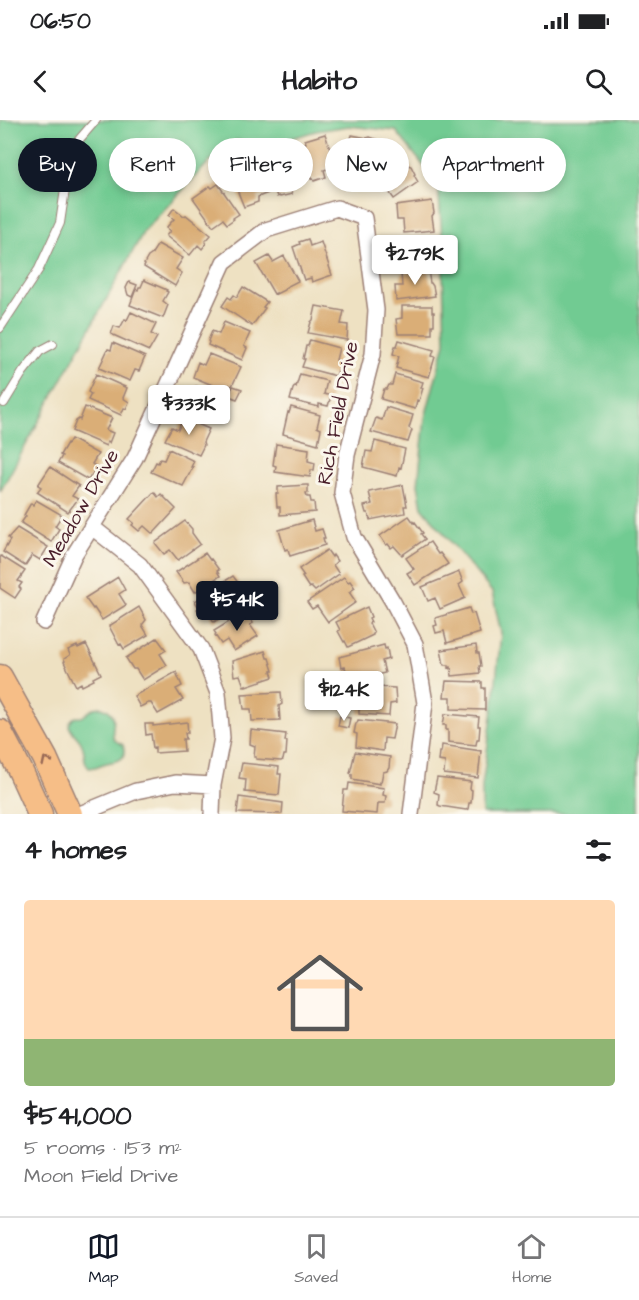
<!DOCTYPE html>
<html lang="en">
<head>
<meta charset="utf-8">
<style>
	:root { --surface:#fff; --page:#f6f6f6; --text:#202124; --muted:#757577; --line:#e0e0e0; --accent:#111827 }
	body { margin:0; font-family:"Architects Daughter",sans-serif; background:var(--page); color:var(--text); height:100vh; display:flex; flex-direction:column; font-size:22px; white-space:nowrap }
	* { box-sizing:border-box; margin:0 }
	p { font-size:20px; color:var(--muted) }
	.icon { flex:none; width:33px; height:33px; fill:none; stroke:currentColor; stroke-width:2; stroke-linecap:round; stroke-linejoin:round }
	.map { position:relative; height:694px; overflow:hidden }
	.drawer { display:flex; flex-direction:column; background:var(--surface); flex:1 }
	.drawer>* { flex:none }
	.top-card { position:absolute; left:18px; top:18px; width:603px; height:54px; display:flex; gap:12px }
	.price { position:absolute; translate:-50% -51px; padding:0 14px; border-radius:6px; background:#fff; color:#222; font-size:20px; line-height:39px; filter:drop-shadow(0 2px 3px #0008) }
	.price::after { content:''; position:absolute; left:50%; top:36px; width:18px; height:14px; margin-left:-9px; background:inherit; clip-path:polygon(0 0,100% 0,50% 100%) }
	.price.on { background:var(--accent); color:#fff }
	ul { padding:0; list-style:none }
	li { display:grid; align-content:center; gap:12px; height:318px; padding:0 24px }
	li span { display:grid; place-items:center; height:186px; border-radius:6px; color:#555 }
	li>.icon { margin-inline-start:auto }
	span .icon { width:108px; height:108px; fill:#fffc; stroke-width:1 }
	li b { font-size:26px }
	h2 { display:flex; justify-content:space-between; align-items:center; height:72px; padding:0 24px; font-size:26px }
	.tag { padding:0 21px; border-radius:27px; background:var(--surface); box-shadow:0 3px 9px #0003; font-size:21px; line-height:54px }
	.tag.on { background:var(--accent); color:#fff }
	.status { display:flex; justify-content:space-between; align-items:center; height:42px; padding:0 30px; background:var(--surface); direction:ltr }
	.status svg { height:16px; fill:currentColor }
	header { display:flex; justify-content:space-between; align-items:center; height:78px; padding:0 24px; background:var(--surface); font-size:27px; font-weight:700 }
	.tab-bar { display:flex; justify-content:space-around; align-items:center; height:84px; border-top:2px solid var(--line); background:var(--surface); font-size:16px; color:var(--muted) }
	.tab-bar a { display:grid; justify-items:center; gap:3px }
	.tab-bar .on { color:var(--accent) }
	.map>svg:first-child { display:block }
	.green { fill:#71cb92; stroke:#5e755e; stroke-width:1.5 }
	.building { fill:#daae77 }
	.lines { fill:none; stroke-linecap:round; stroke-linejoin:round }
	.lane-casing { stroke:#9c8076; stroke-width:10 }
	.street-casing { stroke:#9c8076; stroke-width:18 }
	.primary-casing { stroke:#9c8076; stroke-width:27 }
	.lane { stroke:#fff; stroke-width:8 }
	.street { stroke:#fff; stroke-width:15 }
	.primary { stroke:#f6be87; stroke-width:24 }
	.oneway { stroke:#976754 }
	.labels { text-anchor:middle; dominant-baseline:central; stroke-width:6; stroke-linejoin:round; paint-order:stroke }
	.street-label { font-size:20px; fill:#4a1f2b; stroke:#fbf7ec }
</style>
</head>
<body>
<div class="status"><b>06:50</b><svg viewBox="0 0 49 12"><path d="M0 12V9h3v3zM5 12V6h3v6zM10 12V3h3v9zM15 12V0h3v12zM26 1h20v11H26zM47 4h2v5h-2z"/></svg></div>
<header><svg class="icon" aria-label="back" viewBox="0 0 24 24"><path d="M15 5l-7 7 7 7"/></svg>Habito<svg class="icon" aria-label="search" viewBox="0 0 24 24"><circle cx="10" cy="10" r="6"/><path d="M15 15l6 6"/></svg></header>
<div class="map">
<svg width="639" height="694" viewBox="0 0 639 694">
	<rect width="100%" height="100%" fill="#fbf7ec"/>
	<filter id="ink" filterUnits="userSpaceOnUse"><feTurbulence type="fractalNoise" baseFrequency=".0167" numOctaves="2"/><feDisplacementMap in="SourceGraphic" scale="12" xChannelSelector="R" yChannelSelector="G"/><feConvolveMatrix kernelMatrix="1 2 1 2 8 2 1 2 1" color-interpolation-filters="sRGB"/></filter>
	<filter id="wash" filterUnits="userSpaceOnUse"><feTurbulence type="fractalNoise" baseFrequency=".008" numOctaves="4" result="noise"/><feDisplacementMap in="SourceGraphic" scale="24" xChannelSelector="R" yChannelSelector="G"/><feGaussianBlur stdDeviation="1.35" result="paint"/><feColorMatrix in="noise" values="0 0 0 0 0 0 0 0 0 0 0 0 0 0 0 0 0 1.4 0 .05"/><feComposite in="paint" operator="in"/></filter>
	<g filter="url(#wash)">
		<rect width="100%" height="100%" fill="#eee1c2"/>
		<path class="green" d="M0,0h639v694h-157v-28l11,-77 8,-76 -9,-41 -70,-85 -4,-23 7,-66 20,-75 -3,-106 -4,-53 -42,-53 -47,-5 -33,5 -58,17 -21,-8 -28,22 -65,69 -144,261z
			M102,587c21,8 6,23 12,32 1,2 7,5 9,6 4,16 -4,15 -16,18 -6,1 -11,5 -18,5 -7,-7 -3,-15 -7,-23 -3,-9 -11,-11 -13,-20 3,-8 6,-8 13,-8l12,-9z"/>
		<g id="blocks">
			<path class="building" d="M325,14l11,32 -12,4 2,7 -12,4 -1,-3 -2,1 -11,-34 6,-2 -1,-3z
				M352,15l15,3 3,-1 11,4 -12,36 -14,-4 2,-7 -13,-4z
				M292,35l9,28 -12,4 3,7 -12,3 -1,-1 -2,1 -11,-35 10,-4 1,1 3,-1v1z
				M402,39l5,7 1,-1 3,1 4,8 -1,1 4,7 -24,17 -7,-10 -5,3 -4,-5 3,-2 -6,-7z
				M258,46l10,27 -10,4v5l-14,5 -12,-30 8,-4v-2l2,-1 8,-3 1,3z
				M218,64l21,30 -6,4 1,1 -7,5 -4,-5 -10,7 -20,-28 17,-12 2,2z
				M432,81l2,12 -2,3 2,14 -30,3 -1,-13h-6l-1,-14z
				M174,88l10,8 2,-1 25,20 -6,7 1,2 -4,5 -4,-4 -8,10 -24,-19 4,-5 -4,-3 8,-9 -5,-4z
				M424,117h2l1,9 2,-1 1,14h-2l1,6 -29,3 -2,-12h-2l-1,-5h-3l-1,-10z
				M308,119l2,7 11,-4 11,33 -20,7 -1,-4 -7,2 -11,-33 7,-3 -1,-2z
				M158,124l25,14 -7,11 6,4 -7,13 -31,-19 1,-2 -1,-1 4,-7 3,-2z
				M269,136l4,6 11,-6 14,25 -12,6 -2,3 -8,4v-1l-2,1 -18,-31z
				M428,150l2,13h1l2,3 2,10 -39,5 -1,-15h7l-1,-13z
				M144,160l23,10 -1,1 2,1 -5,9 5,4 -5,13 -33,-13 6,-16 2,1 1,-3h2z
				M129,162l8,3 -5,12 -4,-2 -2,-7z
				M243,167l24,15 -4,5 2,1 -13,18 -30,-20 6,-9 3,2 3,-4 3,2z
				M316,186l28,5 -3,13 7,1 -1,15 -39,-7 3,-11 2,-2z
				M402,186h30v6h2v13h-2v9h-34l-2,-15 6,-1z
				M131,192l25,12 -5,10 6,3 -8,14 -38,-17 3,-8 6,2 5,-9 2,1z
				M224,202l26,11 -6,13 3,2 -5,12 -34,-15 1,-3 -1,-1 4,-10 7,3z
				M310,220l29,8 -3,12 5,2 -5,14 -34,-9 3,-8h-2l3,-13h2z
				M399,220l35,10 -2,6 3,1 -6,20 -33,-9 3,-12 -6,-2 2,-8h2z
				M113,223l32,14 -6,14 -4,-1 -5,11 -31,-13 9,-19 3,1z
				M209,234l32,13 -9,19 -3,-1 -2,6 -34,-14 5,-15 6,3z
				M96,254l31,14 -4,10 6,4 -3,7 -2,-1 -3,7 -33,-15 3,-6 -3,-2z
				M300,254l27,7 -3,13 7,2 -3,10 -9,-2v3l-29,-7 3,-11 2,-3 1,1z
				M395,254l28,8 -2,6h2l-4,13 -2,-1 -2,9 -34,-10 3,-10h3l2,-4h3z
				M196,266l26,11 -2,5 2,1 -6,13 -2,-1 -3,7 -32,-14 4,-9 3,1 2,-5 4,2z
				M233,266l9,3 -5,10 -8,-3z
				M85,287l27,11 -6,12 7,3 -4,10 -2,-1 -1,4 -34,-15 4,-10 3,-2 1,1z
				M291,287l29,8 -3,12 4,2 -3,15 -35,-10 5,-22 1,1z
				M386,287l27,8 -4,13 3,2 -4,12 -37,-10 5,-14 6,2z
				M183,298l26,11 -6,13 1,3 -5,10 -34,-15 7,-13 6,3z
				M71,319l27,15 -6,10 5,3 -9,13 -30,-17 4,-7 -2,-1 7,-12 1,1z
				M375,321l30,8 -4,19 -2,-1 -2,9 -34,-9 3,-16 6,1z
				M276,324l33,5 -1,12 7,2 -1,7h-3l-1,7 -35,-5 1,-6 -3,-1z
				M169,329l25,12 -3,6h2l-10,19 -32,-14 5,-10 2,1 2,-4 4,1z
				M50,347l29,19 -7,10 6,3 -10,13 -31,-20 4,-5 -3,-2z
				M306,365h2v8h-2l1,4h3l1,5h3l1,10 -35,3v-8h-3l-1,-14h2v-6z
				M403,365l4,21h-3l1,7 -35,7 -2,-7h-2l-2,-7 8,-2 -3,-12z
				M154,372l4,5 3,-3 15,15 -23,25 -9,-8 -5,5 -7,-6 2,-2 -5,-4z
				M36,380l26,15 -7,11 4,3 -8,13 -30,-19 5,-7 -2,-1 7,-12 2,2z
				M409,396l5,7 1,-1 8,11 -2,1 4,5 -23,16 -8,-9 -3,2 -3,-4 -2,1 -6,-9z
				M312,400l3,11 7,-2 3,9h-2l2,7 -35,11 -2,-7 -3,1 -6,-20z
				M185,401l7,8v4l8,11 -22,16 -8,-10 -6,4 -9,-11z
				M17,408l31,19 -8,13 -8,-5 -7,11 -22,-14 7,-12 -2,-2z
				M430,422l8,12 2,-1 8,11 -33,21 -8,-12 7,-4 -8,-11z
				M327,430l5,7 1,-2 4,6 -4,4 6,9 -24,17 -4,-4 -2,1 -7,-11 2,-1 -5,-7z
				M205,433l5,7 1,-1 8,11 -2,1 3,5 -25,16 -6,-10 -5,1 -8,-11z
				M1,436l24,15 -7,10 4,2 -3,4 2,2 -6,9 -15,-10v-30z
				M459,452l4,10 -4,3 6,13 -25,11 -5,-11 -7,3 -6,-14z
				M233,456l6,8 -6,4 10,16 -29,18 -6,-10 -7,3 -4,-6 2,-1 -4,-7 31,-19 -1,-1z
				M118,457l7,13 -6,4 7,11 -24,15 -8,-12 -1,1 -8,-11z
				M344,457l4,5 2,-1 5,7 -6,4 7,10 -28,20 -11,-16 -5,3 -5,-7z
				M139,487l7,13 -4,5 6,10 -24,14 -3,-5 -2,1 -10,-19z
				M367,487l4,10 -2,1 2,4 -2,1 5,10 -1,1v1l-25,12 -3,-6 -1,1 -6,-11 2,-1 -4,-8z
				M469,488l2,6 3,-1 6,20 -33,10 -3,-12 -8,2 -2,-7 3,-1 -2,-7z
				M245,492l8,11 -3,2 8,11 -24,15 -7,-11 -6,4 -6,-9 1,-1 -2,-3z
				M157,518l9,12 -6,4 7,11 -24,15 -7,-11h-3l-7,-11z
				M86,524l15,30 -8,4 1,2 -12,6 -1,-3 -5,3 -12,-24 1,-1 -1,-2 6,-4 -2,-5 9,-4 1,2z
				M384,525l1,4 2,-1 2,11 -7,2 3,12 -28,6 -1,-4 -8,3 -3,-11 -4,1 -2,-11z
				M476,525l1,8h2l2,13h-2l1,7 -28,3 -1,-9 -2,1v-3h-5l-3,-15z
				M265,531l2,7h2l4,13h-2l2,6 -27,9v-1l-2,1 -4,-11 -6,1 -2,-15z
				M176,552l6,14 -6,3 7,11 -25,14 -7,-11h-3l-8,4 -6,-11z
				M446,561l36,1v6h3v22l-34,-1v-12h-7z
				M360,566l35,2 1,15 -6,1 -1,12 -30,-2v-7h-2l1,-13h2z
				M281,572l1,12 -3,2 1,14 -28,1 -1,-12h-7l-2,-15z
				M445,594l34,3 -1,9h2l-1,13h-2l-1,6 -28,-3v-12h-2v-5h-3z
				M340,596l10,2 -2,10 -10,-2z
				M358,600l37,4 -3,15 -8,-1 -1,13 -27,-4 1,-13 -3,-1 2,-10h1z
				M187,602l1,11h-3l1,6h-3l1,12 -29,2v-6l-2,1 -2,-14 -5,1 -1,-11h8v2z
				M251,610l35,4 -1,7h2l-1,14h-2l-1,5 -2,1 -25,-2v-2h-2l1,-11 -5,-2z
				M442,625l39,6 -3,27 -34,-4 1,-12 -7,-1 1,-9h2z
				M355,632l35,5 -1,11 -2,3 -4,1 -2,10h-1v2l-28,-5v-5l-2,-1z
				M242,643l37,4 -1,7h3l-2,21 -34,-3 1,-13 -7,-1z
				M437,658l34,4 -1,7 2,1 -1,13h-2l-1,6 -2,1 -26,-4 -2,-1 1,-11 -5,-2z
				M349,663l35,5 -1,7 3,1 -1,7h-7l-1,11 -35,-3 2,-21h4z
				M239,677l44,6 -1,11 -45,-1z"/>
		</g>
	</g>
	<g filter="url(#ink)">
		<use href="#blocks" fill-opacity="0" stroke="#9c8076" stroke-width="1.5"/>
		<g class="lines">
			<g class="lane-casing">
				<path id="lane" d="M0,208l39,-59 21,-46 11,-74 25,-29
					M4,283l19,-31 17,-21 13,-7"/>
			</g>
			<g class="street-casing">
				<path id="street" d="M92,407l48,38 61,84 17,44 4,45 -9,47 -1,29
					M44,502l30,-67 61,-97 89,-196 42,-32 71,-22 27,10 12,92 -3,44 -26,101 -5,38 12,44 39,65 22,42 10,59 -14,111
					M80,694l56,-23 39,-8 38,2"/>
			</g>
			<g class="primary-casing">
				<path id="primary" d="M0,557l45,81 25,56
					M0,612l20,38 20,44"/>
			</g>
			<use href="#lane" class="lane"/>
			<use href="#street" class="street"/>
			<use href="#primary" class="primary"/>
		</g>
		<defs><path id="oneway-chevron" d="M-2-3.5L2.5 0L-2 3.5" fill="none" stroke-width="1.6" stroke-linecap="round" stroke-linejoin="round" transform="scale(1.5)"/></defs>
		<use class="oneway" href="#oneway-chevron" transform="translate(46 641) rotate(-116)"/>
	</g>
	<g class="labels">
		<g class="street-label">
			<text transform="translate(338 293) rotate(-79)">Rich Field Drive</text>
			<text transform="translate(81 388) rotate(-60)">Meadow Drive</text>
		</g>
	</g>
</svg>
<b class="price" style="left:415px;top:166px">$279K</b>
<b class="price" style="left:189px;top:316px">$333K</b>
<b class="price on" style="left:237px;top:512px">$541K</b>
<b class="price" style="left:344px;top:602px">$124K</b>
<div class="top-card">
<a class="tag on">Buy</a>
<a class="tag">Rent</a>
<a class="tag">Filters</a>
<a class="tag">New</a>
<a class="tag">Apartment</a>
</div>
</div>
<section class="drawer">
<h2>4 homes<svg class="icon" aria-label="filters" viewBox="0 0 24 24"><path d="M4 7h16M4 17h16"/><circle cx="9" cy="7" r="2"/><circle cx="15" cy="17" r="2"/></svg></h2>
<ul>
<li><span style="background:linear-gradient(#ffd9b3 75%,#8fb573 0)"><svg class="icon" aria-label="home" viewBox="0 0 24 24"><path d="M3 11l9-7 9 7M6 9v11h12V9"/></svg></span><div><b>$541,000</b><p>5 rooms · 153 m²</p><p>Moon Field Drive</p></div></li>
</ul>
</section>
<nav class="tab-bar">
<a class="on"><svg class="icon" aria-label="map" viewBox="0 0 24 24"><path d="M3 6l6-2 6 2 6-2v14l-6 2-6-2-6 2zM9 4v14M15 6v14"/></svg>Map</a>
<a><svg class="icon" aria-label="saved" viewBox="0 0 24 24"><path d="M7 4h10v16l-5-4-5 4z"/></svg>Saved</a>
<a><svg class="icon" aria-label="home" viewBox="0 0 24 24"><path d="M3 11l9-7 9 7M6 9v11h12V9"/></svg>Home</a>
</nav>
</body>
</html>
